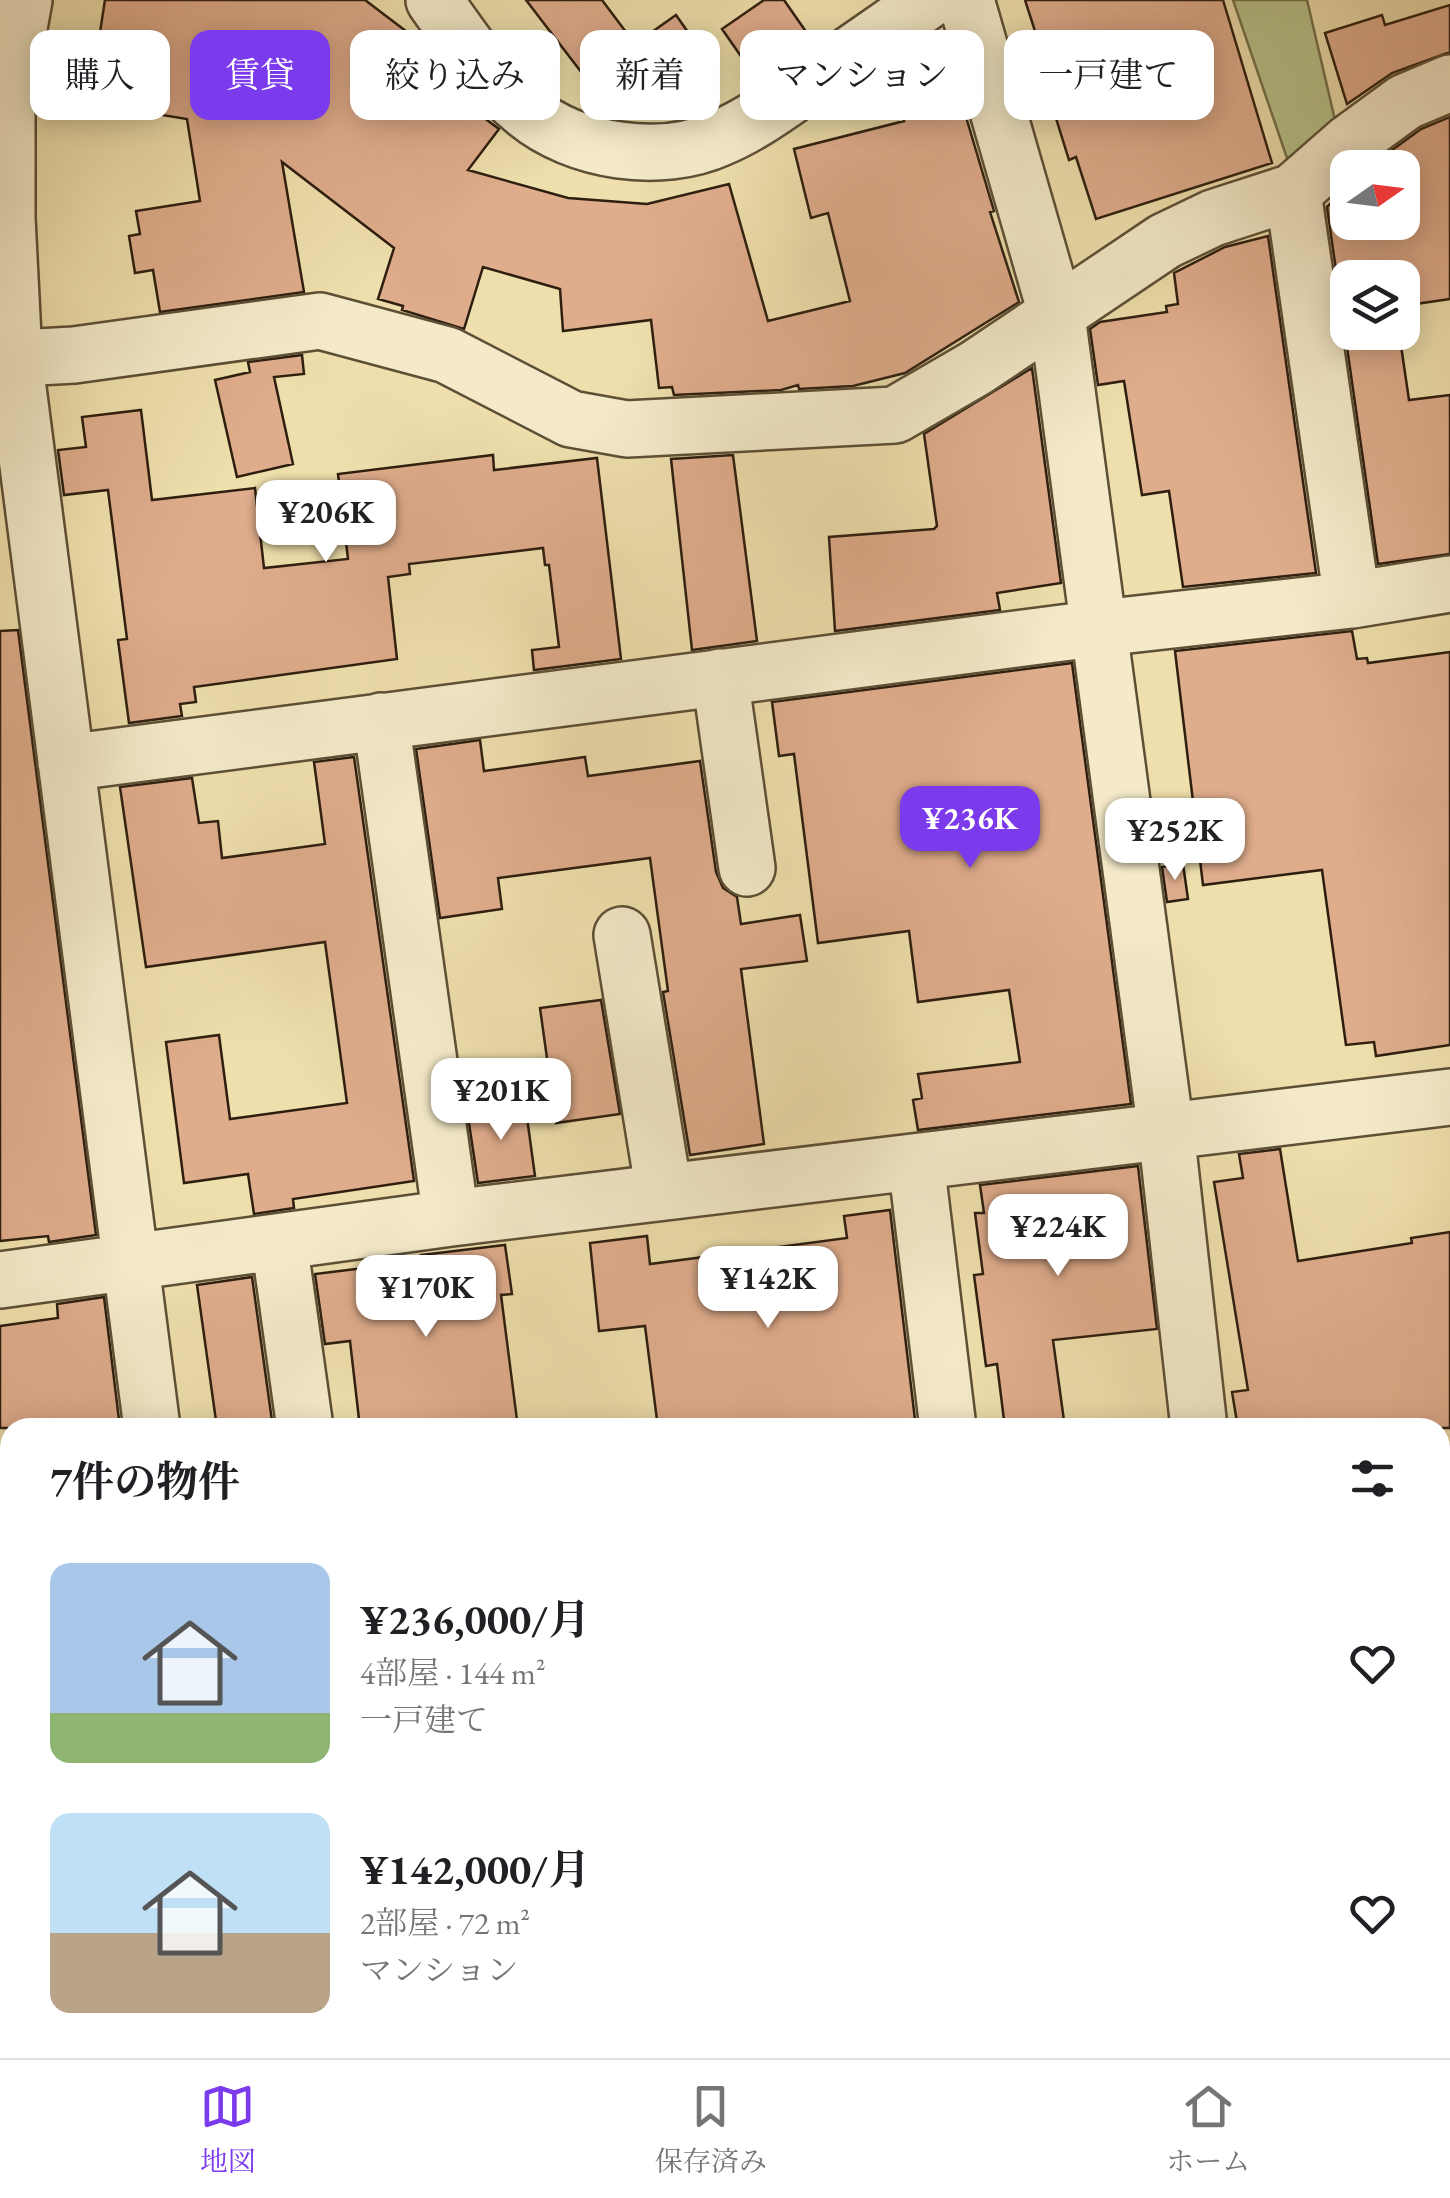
<!DOCTYPE html>
<html lang="ja">
<head>
<meta charset="utf-8">
<style>
	:root { --surface:#fff; --page:#f2f2f2; --text:#202124; --muted:#757577; --line:#e0e0e0; --accent:#7c3aed }
	body { margin:0; font-family:"EB Garamond","Noto Serif JP",serif; background:var(--page); color:var(--text); height:100vh; display:flex; flex-direction:column; font-size:38px; white-space:nowrap }
	* { box-sizing:border-box; margin:0 }
	p { font-size:32px; color:var(--muted) }
	.icon { flex:none; width:55px; height:55px; fill:none; stroke:currentColor; stroke-width:2; stroke-linecap:round; stroke-linejoin:round }
	.map { position:relative; flex:1; overflow:hidden }
	.details { position:absolute; left:0px; top:1418px; width:1450px; height:642px; display:flex; flex-direction:column; background:var(--surface); border-radius:30px 30px 0 0; box-shadow:0 5px 25px #0003 }
	.details>* { flex:none }
	.top-card { position:absolute; left:30px; top:30px; width:1390px; height:90px; display:flex; gap:20px }
	.needle { width:65px; rotate:76deg }
	.controls { position:absolute; left:1330px; top:150px; display:grid; gap:20px }
	.controls a { display:grid; place-items:center; width:90px; height:90px; border-radius:20px; background:var(--surface); box-shadow:0 5px 25px #0003; font-size:50px }
	.price { position:absolute; translate:-50% -85px; padding:0 22px; border-radius:20px; background:#fff; color:#222; font-size:32px; line-height:65px; filter:drop-shadow(0 2px 5px #0008) }
	.price::after { content:''; position:absolute; left:50%; top:60px; width:30px; height:22px; margin-left:-15px; background:inherit; clip-path:polygon(0 0,100% 0,50% 100%) }
	.price.selected { background:var(--accent); color:#fff }
	ul { padding:0; list-style:none }
	li { display:flex; align-items:center; gap:30px; height:250px; padding:0 50px }
	li span { display:grid; place-items:center; flex:none; width:280px; height:200px; border-radius:20px; color:#555 }
	li>.icon { margin-inline-start:auto }
	span .icon { width:120px; height:120px; fill:#fffc; stroke-width:1 }
	li b { font-size:42px }
	h2 { display:flex; justify-content:space-between; align-items:center; height:120px; padding:0 50px; font-size:42px }
	.pill { padding:0 35px; border-radius:20px; background:var(--surface); box-shadow:0 5px 25px #0003; font-size:35px; line-height:90px }
	.pill.selected { background:var(--accent); color:#fff }
	.menu { display:flex; justify-content:space-around; align-items:center; height:140px; border-top:2px solid var(--line); background:var(--surface); font-size:28px; color:var(--muted) }
	.menu a { display:grid; justify-items:center; gap:5px }
	.menu .selected { color:var(--accent) }
	.map>svg:first-child { display:block }
	.green { fill:#b7c28a; stroke:#72704c; stroke-width:2.5 }
	.building { fill:#dfac8c; stroke:#2d1f0f; stroke-width:2.5 }
	.lines { fill:none; stroke-linecap:round; stroke-linejoin:round }
	.minor-casing { stroke:#5d4f36; stroke-width:60 }
	.minor { stroke:#f4eac9; stroke-width:55 }
</style>
</head>
<body>
<div class="map">
<svg width="1450" height="2058" viewBox="0 0 1450 2058">
	<rect width="100%" height="100%" fill="#eedfac"/>
	<filter id="stains"><feTurbulence type="fractalNoise" baseFrequency=".002" numOctaves="4"/><feColorMatrix values="0 0 0 0 .2 0 0 0 0 .09 0 0 0 0 .02 0 0 0 .5 -.17"/></filter>
	<radialGradient id="worn" r=".72"><stop offset=".6" stop-color="#630" stop-opacity="0"/><stop offset="1" stop-color="#630" stop-opacity=".3"/></radialGradient>
	<path class="green" d="M1233,0h74l28,120 -47,41z"/>
	<path class="building" d="M105,0h260l54,41 -13,18 93,70 -31,41 100,28 79,6 82,-20 39,137 82,-20 -22,-88 -17,5 -17,-69 110,-28 -18,-53 16,-11 42,-14 50,168 -4,1 29,90 -114,71 -52,13 -54,3 -1,-4 -17,5 -107,5 -2,-8 -13,1 -8,-68 -88,11 -3,-42 -77,-22 -19,62 -62,-19 1,-4 -25,-7 16,-51 -112,-86 22,130 -144,20 -7,-42 -18,3 -6,-37 11,-2 -4,-23 64,-10 -13,-82 -98,-16z
		M526,0h76l30,40 -47,37z
		M764,0h20l25,36 -55,39 -32,-46z
		M1025,0h198l49,163 -176,56 -20,-62 -7,3 -23,-74 6,-2z
		M1450,5v47l-58,21 -45,31 -22,-71 57,-18 3,10z
		M676,15l40,57 -52,36 -39,-57z
		M1450,117v182l-48,7v-28h-54v54h51l10,68 41,-5v159l-72,10 -51,-357 21,-21v36h54v-54h-12l-2,-15 33,-24z
		M1268,236l48,337 -133,14 -14,-96 -27,4 -18,-114 -26,4 -8,-56 10,-7 67,-10 -1,-6 12,-2 -4,-31 51,-26z
		M302,355l2,19 -30,3 19,87 -56,13 -22,-97 35,-8 -2,-10z
		M1032,368l29,215 -64,10 3,17 -165,21 -6,-94 105,-8 3,-3 -13,-92z
		M141,410l11,90 103,-12 9,80 84,-9 -10,-85 155,-19 1,15 103,-12 24,201 -87,11 -2,-20 27,-3 -10,-82h-4l-2,-17 -134,16 1,10 -22,3 9,82 -203,28 2,15 -16,2 2,12 -53,7 -11,-83 9,-1 -19,-149 -44,5 -6,-45 28,-3 -4,-30z
		M733,455l24,186 -65,9 -21,-191z
		M18,630l78,605 -47,7 -1,-6 -48,5v-610z
		M1352,631l5,28 10,-1 1,5 82,-11v393l-74,11 -2,-14 -28,3 -24,-175 -119,15 -28,-234z
		M1072,663l59,441 -213,26 -5,-30 9,-2 -4,-24 102,-12 -11,-72 -91,12 -9,-71 -91,12 -24,-189 -15,2 -7,-54z
		M480,740l4,31 101,-14 3,19 112,-15 16,111 7,16 14,9 4,27 59,-9 7,46 -66,8 23,175 -74,11 -27,-163 5,-1 -18,-133 -152,20 4,31 -62,9 -24,-169z
		M354,757l60,424 -121,18 1,9 -40,6 -6,-40 -64,9 -18,-141 53,-7 11,84 117,-16 -22,-161 -179,25 -26,-180 72,-9 7,45 19,-2 4,37 103,-14 -11,-82z
		M1183,864l5,35 -21,3 -5,-35z
		M601,1000l19,114 -64,9 -16,-115z
		M525,1103l10,73 -57,7 -11,-73z
		M1280,1149l18,112 114,-18 -1,-5 39,-6v196h-212l-6,-36 16,-2 -34,-208 29,-4 -4,-24z
		M1138,1166l19,163 -104,11 12,88h-60l-8,-64 -11,2 -12,-91 9,-1 -8,-61h9l-4,-28z
		M890,1210l26,218h-258l-13,-102 -46,5 -9,-88 57,-7 3,28 197,-26 -3,-22z
		M505,1245l7,49 -11,1 17,133h-158l-10,-87 -25,3 -10,-70 107,-13 -1,-6z
		M252,1277l21,151h-56l-20,-143z
		M104,1297l16,131h-120v-102l58,-8 -1,-14z"/>
	<g class="lines">
		<g class="minor-casing">
			<path id="minor" d="M24,0l-17,94v124l7,139 138,1071
				M434,0c27,38 55,81 92,111 49,41 135,54 194,27 33,-14 62,-36 91,-56 39,-27 79,-55 118,-82
				M966,0l91,316 109,815 33,297
				M1293,192l59,408
				M0,359l74,-4 246,-34 127,34 124,64 56,10 268,-14 81,-47 189,-127 48,-23 80,-26 56,-49 56,-41 45,-19
				M720,677l27,191
				M381,721l70,497
				M66,763l1035,-135 251,-28 98,-16
				M622,935l42,257
				M916,1162l32,266
				M279,1242l26,186
				M0,1280l451,-62 999,-121
				M0,1691l10,-2
				M1440,1936l10,-18
				M233,2050l1,8
				M572,2050l1,8
				M774,2050l1,8
				M1280,2050l2,8
				M325,2058l58,-8
				M1374,2058l4,-8"/>
		</g>
		<use href="#minor" class="minor"/>
	</g>
	<rect width="100%" height="100%" filter="url(#stains)"/>
	<rect width="100%" height="100%" fill="url(#worn)"/>
</svg>
<div class="controls">
<a><svg class="needle" viewBox="-14 -14 28 28"><path d="M0-13l5 13h-10z" fill="#e53935"/><path d="M0 13l5-13h-10z" fill="#757577"/></svg></a>
<a><svg class="icon" aria-label="layers" viewBox="0 0 24 24"><path d="M12 4l9 5-9 5-9-5zM3 14l9 5 9-5"/></svg></a>
</div>
<b class="price" style="left:326px;top:565px">¥206K</b>
<b class="price selected" style="left:970px;top:871px">¥236K</b>
<b class="price" style="left:1175px;top:883px">¥252K</b>
<b class="price" style="left:501px;top:1143px">¥201K</b>
<b class="price" style="left:1058px;top:1279px">¥224K</b>
<b class="price" style="left:768px;top:1331px">¥142K</b>
<b class="price" style="left:426px;top:1340px">¥170K</b>
<div class="top-card">
<a class="pill">購入</a>
<a class="pill selected">賃貸</a>
<a class="pill">絞り込み</a>
<a class="pill">新着</a>
<a class="pill">マンション</a>
<a class="pill">一戸建て</a>
</div>
<section class="details">
<h2>7件の物件<svg class="icon" aria-label="filters" viewBox="0 0 24 24"><path d="M4 7h16M4 17h16"/><circle cx="9" cy="7" r="2"/><circle cx="15" cy="17" r="2"/></svg></h2>
<ul>
<li><span style="background:linear-gradient(#a9c7e8 75%,#8fb573 0)"><svg class="icon" aria-label="home" viewBox="0 0 24 24"><path d="M3 11l9-7 9 7M6 9v11h12V9"/></svg></span><div><b>¥236,000/月</b><p>4部屋 · 144 m²</p><p>一戸建て</p></div><svg class="icon" aria-label="heart" viewBox="0 0 24 24"><path d="M12 20l-8-8c-3-5 5-10 8-4 3-6 11-1 8 4z"/></svg></li>
<li><span style="background:linear-gradient(#bfe0f5 60%,#b9a48a 0)"><svg class="icon" aria-label="home" viewBox="0 0 24 24"><path d="M3 11l9-7 9 7M6 9v11h12V9"/></svg></span><div><b>¥142,000/月</b><p>2部屋 · 72 m²</p><p>マンション</p></div><svg class="icon" aria-label="heart" viewBox="0 0 24 24"><path d="M12 20l-8-8c-3-5 5-10 8-4 3-6 11-1 8 4z"/></svg></li>
</ul>
</section>
</div>
<nav class="menu">
<a class="selected"><svg class="icon" aria-label="map" viewBox="0 0 24 24"><path d="M3 6l6-2 6 2 6-2v14l-6 2-6-2-6 2zM9 4v14M15 6v14"/></svg>地図</a>
<a><svg class="icon" aria-label="saved" viewBox="0 0 24 24"><path d="M7 4h10v16l-5-4-5 4z"/></svg>保存済み</a>
<a><svg class="icon" aria-label="home" viewBox="0 0 24 24"><path d="M3 11l9-7 9 7M6 9v11h12V9"/></svg>ホーム</a>
</nav>
</body>
</html>
